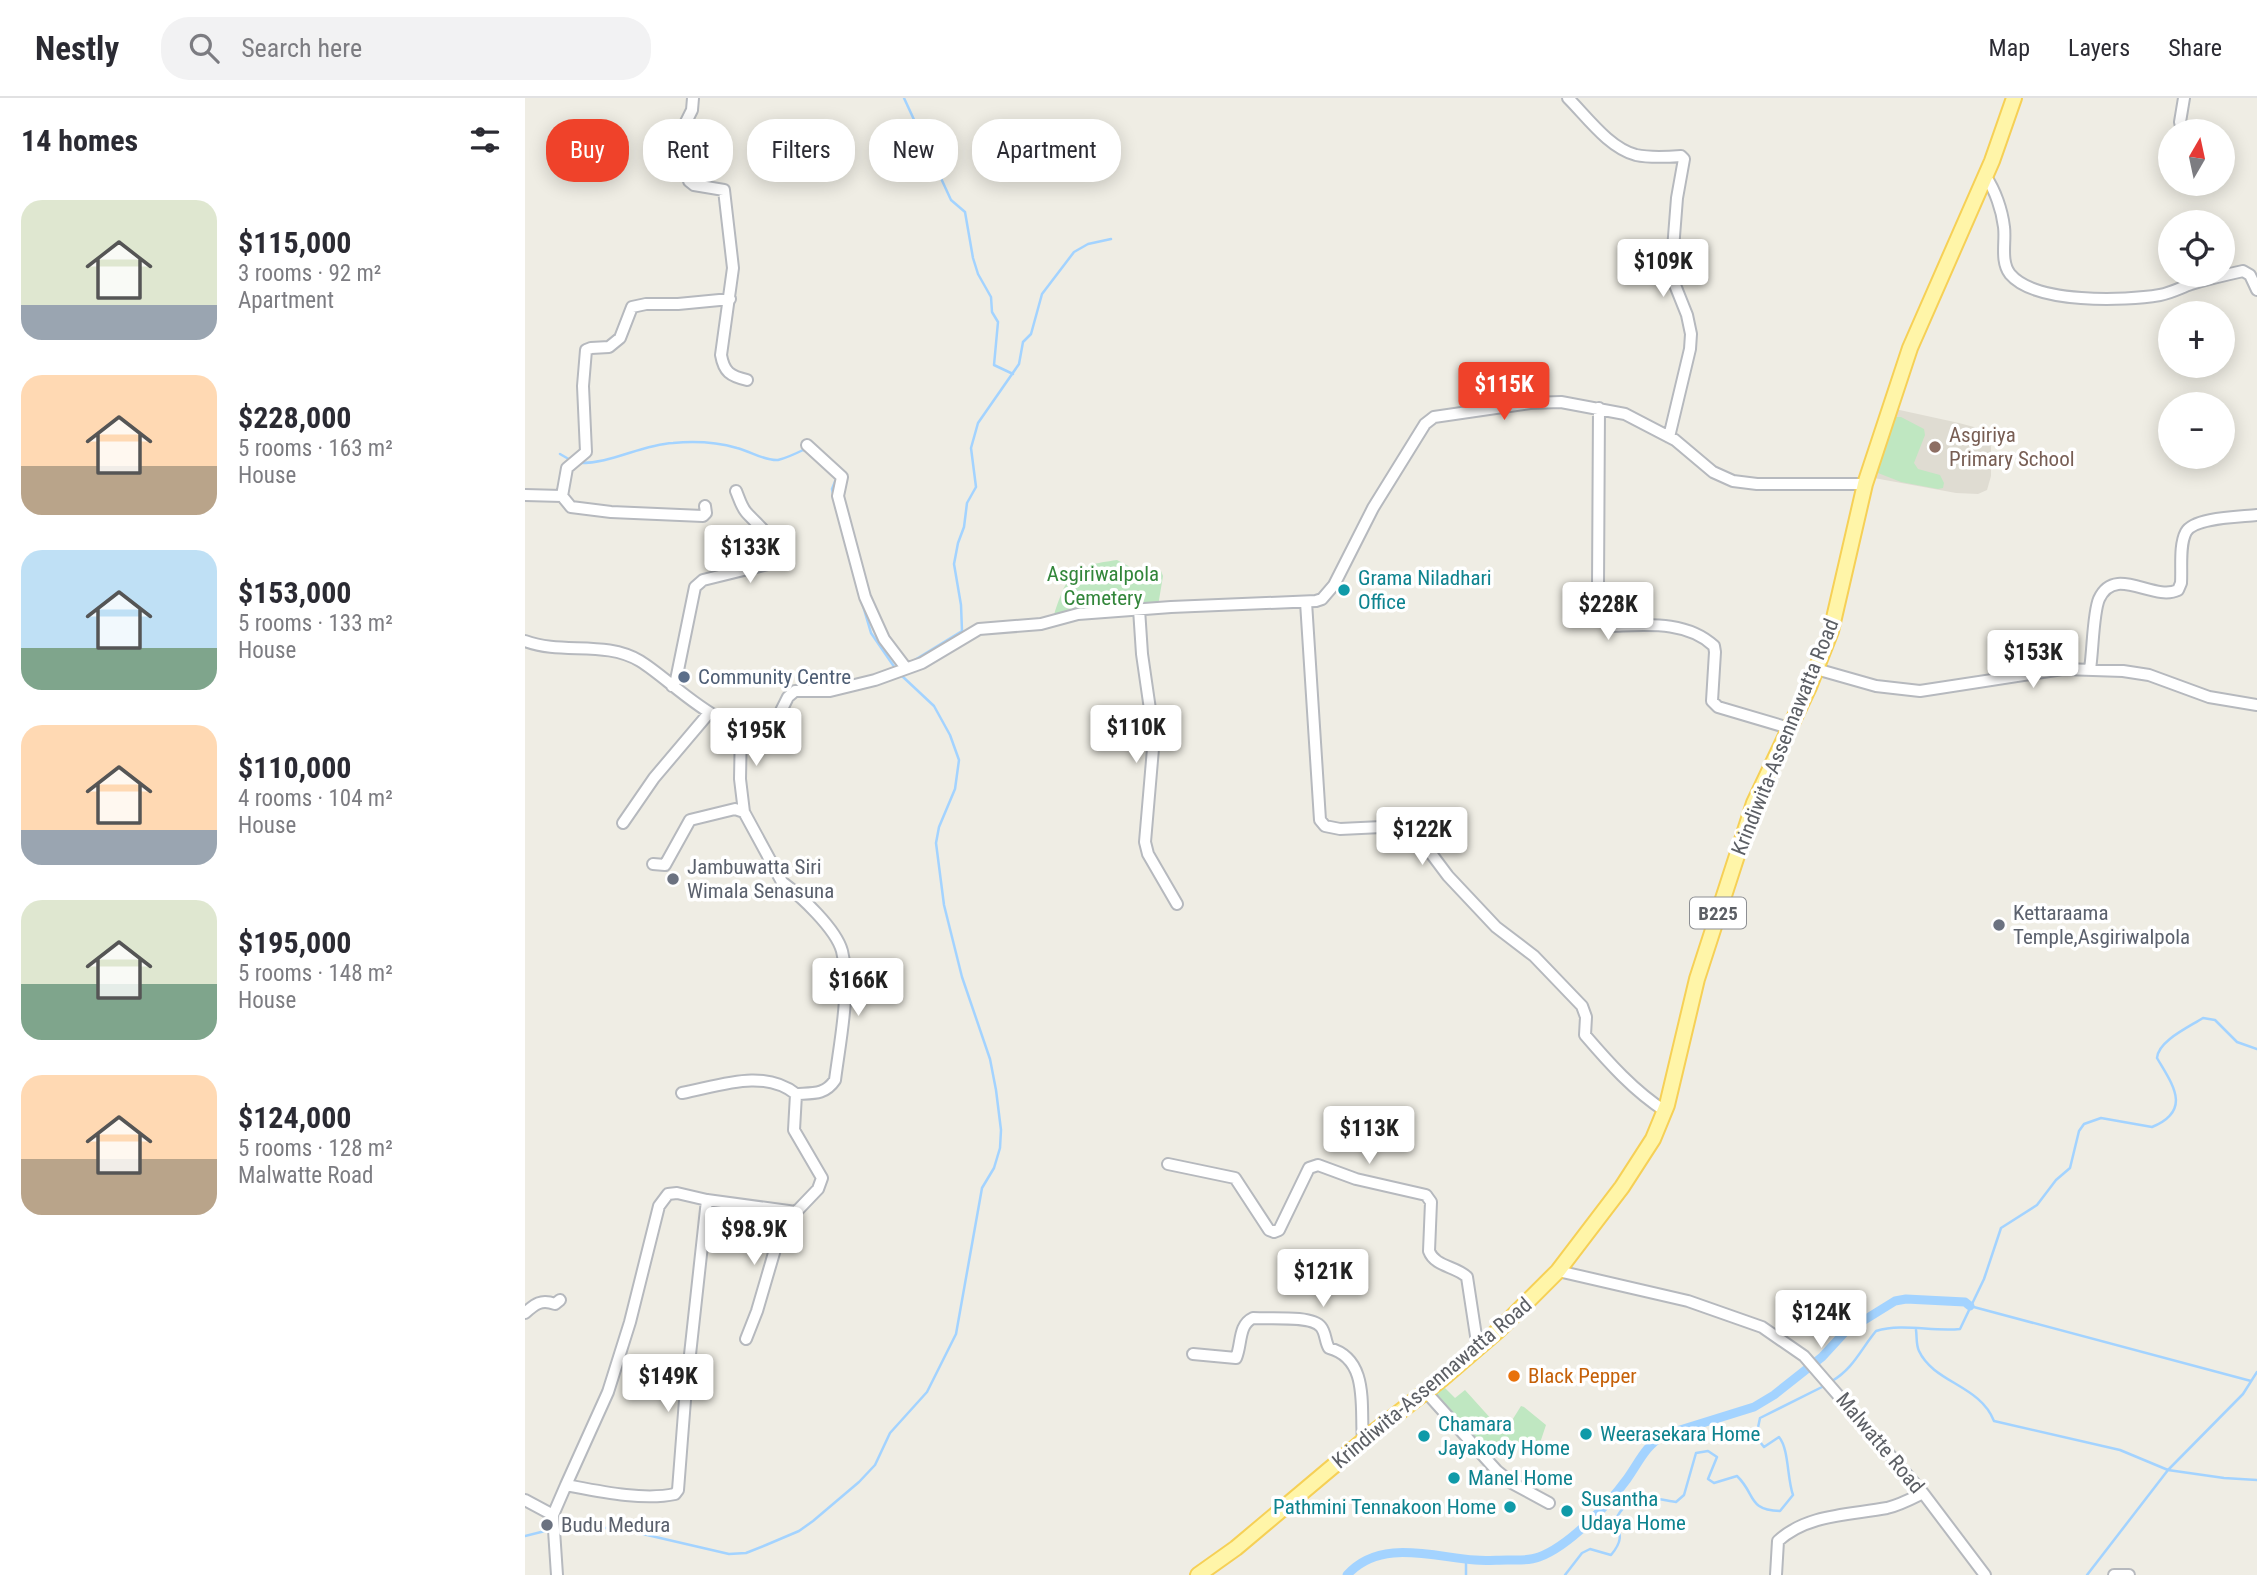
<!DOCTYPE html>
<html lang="en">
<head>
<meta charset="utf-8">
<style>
	:root { --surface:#fff; --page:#f2f2f3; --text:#2b2b33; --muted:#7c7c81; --line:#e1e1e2; --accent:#ef422a }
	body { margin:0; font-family:"Roboto Condensed",sans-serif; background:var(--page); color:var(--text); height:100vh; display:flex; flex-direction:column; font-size:26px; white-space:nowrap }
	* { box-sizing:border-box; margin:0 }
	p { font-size:23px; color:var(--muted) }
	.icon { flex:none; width:38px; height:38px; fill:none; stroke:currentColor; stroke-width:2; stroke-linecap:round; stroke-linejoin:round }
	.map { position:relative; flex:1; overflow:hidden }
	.drawer { display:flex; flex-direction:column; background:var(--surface); width:525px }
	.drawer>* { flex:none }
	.guide { position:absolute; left:21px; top:21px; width:665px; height:63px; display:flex; gap:14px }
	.needle { width:46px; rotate:9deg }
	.buttons { position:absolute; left:1633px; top:21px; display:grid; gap:14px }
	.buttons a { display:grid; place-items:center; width:77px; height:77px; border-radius:50%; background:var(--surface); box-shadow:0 4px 18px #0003; font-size:35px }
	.price { position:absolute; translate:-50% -60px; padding:0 16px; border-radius:7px; background:#fff; color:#222; font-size:23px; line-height:46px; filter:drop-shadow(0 2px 4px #0008) }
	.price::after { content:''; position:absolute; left:50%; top:42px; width:21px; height:16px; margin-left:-10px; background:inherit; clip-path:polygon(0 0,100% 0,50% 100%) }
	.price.selected { background:var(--accent); color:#fff }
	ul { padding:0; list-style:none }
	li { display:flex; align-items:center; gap:21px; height:175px; padding:0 21px }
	li span { display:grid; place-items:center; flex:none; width:196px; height:140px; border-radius:21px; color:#555 }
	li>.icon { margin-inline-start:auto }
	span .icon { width:84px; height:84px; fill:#fffc; stroke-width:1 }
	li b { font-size:30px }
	h2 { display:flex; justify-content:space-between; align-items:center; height:84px; padding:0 21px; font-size:30px }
	.tag { padding:0 24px; border-radius:28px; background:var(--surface); box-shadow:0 4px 18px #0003; font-size:24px; line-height:63px }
	.tag.selected { background:var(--accent); color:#fff }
	header { display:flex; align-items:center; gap:42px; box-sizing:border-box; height:98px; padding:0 35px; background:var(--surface); border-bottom:2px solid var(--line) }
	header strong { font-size:33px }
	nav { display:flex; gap:38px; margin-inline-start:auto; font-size:24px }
	.search { width:490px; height:63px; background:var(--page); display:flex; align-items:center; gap:18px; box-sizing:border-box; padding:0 24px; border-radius:28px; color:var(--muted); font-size:26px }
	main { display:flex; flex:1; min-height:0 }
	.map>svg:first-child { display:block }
	.education { fill:#dfdcd2 }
	.green { fill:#bfe7c1 }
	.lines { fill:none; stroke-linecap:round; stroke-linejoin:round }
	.stream { stroke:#a3d3ff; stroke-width:2.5 }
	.canal { stroke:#a3d3ff; stroke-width:9 }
	.minor-casing { stroke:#b6b9be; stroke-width:14 }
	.major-casing { stroke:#f6d056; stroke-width:18 }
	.minor { stroke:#fff; stroke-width:10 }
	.major { stroke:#fff5a8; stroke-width:14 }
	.education-dot { fill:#8d6e63; stroke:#fff; stroke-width:2.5 }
	.culture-dot { fill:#0f9aa8; stroke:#fff; stroke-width:2.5 }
	.service-dot { fill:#5c6f8a; stroke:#fff; stroke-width:2.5 }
	.worship-dot { fill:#6b7280; stroke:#fff; stroke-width:2.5 }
	.food-dot { fill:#e8710a; stroke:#fff; stroke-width:2.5 }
	.labels { text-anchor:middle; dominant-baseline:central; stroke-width:7; stroke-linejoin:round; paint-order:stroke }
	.shield { fill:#fff; stroke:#8d8f93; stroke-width:2 }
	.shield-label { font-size:19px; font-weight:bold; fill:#5c5f65 }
	.education-label { font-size:21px; fill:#785e54; stroke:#fff; text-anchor:start }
	.park-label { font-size:21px; fill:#32863a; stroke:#fff }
	.culture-label { font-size:21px; fill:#0d838f; stroke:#fff; text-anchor:start }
	.service-label { font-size:21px; fill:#4e5e75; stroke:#fff; text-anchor:start }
	.street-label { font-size:21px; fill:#5c5f65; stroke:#fff }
	.worship-label { font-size:21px; fill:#5b616d; stroke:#fff; text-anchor:start }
	.food-label { font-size:21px; fill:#c56008; stroke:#fff; text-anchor:start }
</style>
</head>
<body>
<header>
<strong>Nestly</strong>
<div class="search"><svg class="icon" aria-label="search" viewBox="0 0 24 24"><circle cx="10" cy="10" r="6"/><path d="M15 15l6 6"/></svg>Search here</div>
<nav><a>Map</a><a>Layers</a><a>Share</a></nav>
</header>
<main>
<section class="drawer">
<h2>14 homes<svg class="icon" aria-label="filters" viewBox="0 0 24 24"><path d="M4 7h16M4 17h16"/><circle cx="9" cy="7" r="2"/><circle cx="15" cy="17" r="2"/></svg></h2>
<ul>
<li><span style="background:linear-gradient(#dfe7d0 75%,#9aa5b1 0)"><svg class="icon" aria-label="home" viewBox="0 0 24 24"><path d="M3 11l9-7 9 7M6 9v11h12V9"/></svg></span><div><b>$115,000</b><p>3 rooms · 92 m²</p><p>Apartment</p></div></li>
<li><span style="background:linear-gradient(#ffd9b3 65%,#b9a48a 0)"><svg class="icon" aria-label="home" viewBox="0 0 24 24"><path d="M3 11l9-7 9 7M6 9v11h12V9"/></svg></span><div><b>$228,000</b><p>5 rooms · 163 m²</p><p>House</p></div></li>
<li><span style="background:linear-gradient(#bfe0f5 70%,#7fa58c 0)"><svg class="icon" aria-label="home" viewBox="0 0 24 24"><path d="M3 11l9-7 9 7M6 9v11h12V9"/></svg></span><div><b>$153,000</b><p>5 rooms · 133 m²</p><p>House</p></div></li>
<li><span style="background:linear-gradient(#ffd9b3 75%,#9aa5b1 0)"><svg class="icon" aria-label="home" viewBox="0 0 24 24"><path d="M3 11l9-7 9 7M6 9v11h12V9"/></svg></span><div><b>$110,000</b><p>4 rooms · 104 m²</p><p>House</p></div></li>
<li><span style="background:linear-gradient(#dfe7d0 60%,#7fa58c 0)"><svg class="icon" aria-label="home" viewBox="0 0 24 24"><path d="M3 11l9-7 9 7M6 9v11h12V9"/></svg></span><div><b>$195,000</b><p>5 rooms · 148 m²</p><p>House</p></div></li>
<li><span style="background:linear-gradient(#ffd9b3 60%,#b9a48a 0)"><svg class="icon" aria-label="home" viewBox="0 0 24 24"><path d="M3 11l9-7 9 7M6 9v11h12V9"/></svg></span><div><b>$124,000</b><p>5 rooms · 128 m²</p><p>Malwatte Road</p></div></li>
</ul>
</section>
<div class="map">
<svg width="1732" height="1477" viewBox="0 0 1732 1477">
	<rect width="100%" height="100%" fill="#efede4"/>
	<path class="education" d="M1370,311l64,14 26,7 6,5v41l-4,14 -9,4 -22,-1 -82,-15z"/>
	<path class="green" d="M1368,319h8l23,12 1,6 -11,28 4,6 22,6 4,8 -1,5 -5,1 -37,-7 -23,-9 -2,-6z
		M592,462l21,11h23l2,5 -5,30 -102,11 -2,-2c14,-43 19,-49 63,-55z
		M914,1284l16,16 10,-8 37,41 4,-1 15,-24 3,1 22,18 -7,21 -11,1 -26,-10 -10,29 -66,-74z"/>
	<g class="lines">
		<path class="stream" d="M379,0l47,102 14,12 8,46 5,16 13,23 1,15 6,10 -4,43 19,9
			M35,356l12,7
			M53,365c33,1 62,-18 95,-20 21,-2 43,-1 64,5 13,3 27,13 41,12 8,-2 17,-6 25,-10l6,3
			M310,404l-3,-13 4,-10
			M336,501l10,34 24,35
			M388,563l49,-30 -1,-26 -7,-41 4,-21 6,-16 3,-24 9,-16 -5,-39 7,-25 41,-59 4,-22 8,-8 11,-40 32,-42 14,-8 23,-5
			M1445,1208l281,75
			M1391,1232c1,7 0,15 3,21 15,32 61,34 75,70l126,29 48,20 56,8 33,2
			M1307,1283c21,-12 29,-32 44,-50 27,-8 56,1 84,-2l24,-50 17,-51 36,-23 19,-25 14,-12 9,-37 5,-7 17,-6 51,9c41,-17 20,-43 5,-69 1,-17 32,-31 46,-40l12,2 22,22 20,7
			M31,1430h61l112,26 17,-1 20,-8 33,-14 14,-10 46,-39 16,-17 15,-32 37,-41 29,-58 26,-146 12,-20 6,-20 1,-18 -5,-40 -6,-31 -28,-82 -18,-72 -8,-62 3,-16 16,-38 4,-29 -9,-25 -16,-29 -32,-30
			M0,1438l24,-6
			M941,1477v-16
			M1040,1477l17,-22 8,-4 21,6c11,-13 11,-20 4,-35 18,-32 31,-22 61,-18l8,-7 12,-42 12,-2 9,6 -9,22 6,4 23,-7c19,18 10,34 43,35l13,-16c-6,-17 -4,-46 -14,-58l-15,10 -8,-10 4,-19 66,-33
			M1562,1477l81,-105 75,-76 14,-22"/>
		<path class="canal" d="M822,1477c33,-37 86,-18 128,-15 10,1 21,0 32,0 10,0 22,1 32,-3 30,-11 69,-52 88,-78 12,-17 19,-34 37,-44l90,-28 20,-12 48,-38 23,-25 50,-31 11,-2 59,3 5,4"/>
		<g class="minor-casing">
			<path id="minor" d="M168,0l-1,12 -11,22 8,49 5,4 30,5 9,78 -12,87c3,17 9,21 26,25
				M1043,0c19,19 41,50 68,57 14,3 31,2 45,1l3,3 -7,39 -6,77 16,40 4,19 -1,15 -21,88
				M1657,33l-2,-9 4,-24
				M1461,79c9,13 16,33 18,50 2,14 -4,34 6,47 25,30 115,27 150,21 11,-2 20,-7 31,-11 17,-5 34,-9 52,-13l7,4 7,15
				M1074,310l-1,180c2,13 -1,32 13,38 34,-1 75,-6 103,20l1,6 -3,49 6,6 71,21
				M282,347l35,32 -4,19 27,101 19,42 22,29
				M0,397l37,1
				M180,408l1,7 -3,3 -92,-4 -40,-5 -9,-11 5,-28 19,-16 -3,-66 3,-36 5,-2 18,-1 11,-9 12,-31 14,-3h32l52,-5
				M781,504l14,218 5,6 15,3 42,-2 19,3 23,14 24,32 48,51 38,29 48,50 4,11 -1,18c24,28 49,56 80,76
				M614,511l3,45 12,83 -9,105 3,12 29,50
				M0,543c37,14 80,-1 115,20 36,22 87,83 134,64l14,-28 7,-6h35l45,-11 47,-17 57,-34 62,-5 37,-10 93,-7 145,-6 6,-2 12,-14 39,-77 52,-84 9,-7 96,-14 31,-1 64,12 50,26 38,32 20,9 24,3h108
				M1291,571l60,17 44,5 143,-22 60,2 26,4 60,22 48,8
				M1565,571c3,-19 3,-56 9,-70 16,-35 54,3 79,-9l3,-7c1,-15 -2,-38 5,-51 8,-15 55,-15 71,-17
				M147,588l4,-6 19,-93 8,-7 73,-18c9,-17 -20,-38 -30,-50 -5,-6 -7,-14 -10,-21
				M98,725l31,-45 55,-65
				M128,766l12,1 25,-45 45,-11 9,3
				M157,995c37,-7 81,-25 114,1 17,-1 29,1 39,-14 5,-39 16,-91 7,-129 -6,-22 -41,-55 -60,-69l-38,-70 -4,-33 1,-53
				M643,1066l67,14 34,52 5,2 5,-2 30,-62 9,-3 38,14 70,16 5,7 -2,49c6,16 27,15 38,26l11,72
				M1033,1173l130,30 74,26 42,29 119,137 62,82
				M0,1215c10,-9 16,-14 30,-9l5,-4
				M221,1241l11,-28 19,-65 20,-34
				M668,1256l43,4c6,-14 2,-33 17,-40 16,1 59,-3 68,9 5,6 4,15 8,21 41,11 31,60 34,93
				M901,1294l71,79 15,12 37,20
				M41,1387l42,-93 22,-70 29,-116 9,-12 9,-1 30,7 89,12 22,-23 4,-11 -28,-48 2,-36
				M0,1402l28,15
				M32,1477l-4,-60 13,-30c32,6 77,16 109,9l3,-4 7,-90 22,-200
				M1251,1477l2,-34c29,-27 72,-26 109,-33 13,-3 24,-9 36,-15
				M1589,1477h15"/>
		</g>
		<g class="major-casing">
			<path id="major" d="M673,1477l38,-27 139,-117 67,-52 58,-50 58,-58 64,-84 31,-48 14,-34 30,-126 57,-176 55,-116 22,-56 34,-147 45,-136 82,-187 22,-63"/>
		</g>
		<use href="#minor" class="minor"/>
		<use href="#major" class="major"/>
	</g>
	<circle class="education-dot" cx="1410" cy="349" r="7"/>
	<g class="culture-dot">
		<circle cx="819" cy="492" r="7"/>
		<circle cx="1061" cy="1336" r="7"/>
		<circle cx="899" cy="1338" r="7"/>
		<circle cx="929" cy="1380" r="7"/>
		<circle cx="985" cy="1409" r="7"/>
		<circle cx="1042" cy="1413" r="7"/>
	</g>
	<circle class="service-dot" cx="159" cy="579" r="7"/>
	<g class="worship-dot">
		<circle cx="148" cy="781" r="7"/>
		<circle cx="1474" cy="827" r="7"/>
		<circle cx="22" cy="1427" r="7"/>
	</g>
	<circle class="food-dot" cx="989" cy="1278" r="7"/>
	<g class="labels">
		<rect class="shield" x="1165" y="799.5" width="56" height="31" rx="5"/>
		<g class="shield-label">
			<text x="1193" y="815">B225</text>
		</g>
		<g class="education-label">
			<text x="1424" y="337">Asgiriya<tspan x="1424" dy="24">Primary School</tspan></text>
		</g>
		<g class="park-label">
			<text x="578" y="476">Asgiriwalpola<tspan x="578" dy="24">Cemetery</tspan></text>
		</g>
		<g class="culture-label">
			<text x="833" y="480">Grama Niladhari<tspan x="833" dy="24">Office</tspan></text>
			<text x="913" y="1326">Chamara<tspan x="913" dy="24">Jayakody Home</tspan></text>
			<text x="1075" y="1336">Weerasekara Home</text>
			<text x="943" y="1380">Manel Home</text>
			<text x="1056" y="1401">Susantha<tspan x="1056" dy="24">Udaya Home</tspan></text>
			<text x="971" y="1409" text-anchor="end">Pathmini Tennakoon Home</text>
		</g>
		<g class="service-label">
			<text x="173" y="579">Community Centre</text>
		</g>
		<g class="street-label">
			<text transform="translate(1260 639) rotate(-68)">Krindiwita-Assennawatta Road</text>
			<text transform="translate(907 1285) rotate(-40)">Krindiwita-Assennawatta Road</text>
			<text transform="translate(1355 1345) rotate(50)">Malwatte Road</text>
		</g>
		<g class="worship-label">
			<text x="162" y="769">Jambuwatta Siri<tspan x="162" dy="24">Wimala Senasuna</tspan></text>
			<text x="1488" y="815">Kettaraama<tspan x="1488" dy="24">Temple,Asgiriwalpola</tspan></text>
			<text x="36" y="1427">Budu Medura</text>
		</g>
		<g class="food-label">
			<text x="1003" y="1278">Black Pepper</text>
		</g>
	</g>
</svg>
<div class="buttons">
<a><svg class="needle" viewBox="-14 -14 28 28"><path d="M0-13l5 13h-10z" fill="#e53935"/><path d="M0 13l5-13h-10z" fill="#7c7c81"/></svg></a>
<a><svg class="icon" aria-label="locate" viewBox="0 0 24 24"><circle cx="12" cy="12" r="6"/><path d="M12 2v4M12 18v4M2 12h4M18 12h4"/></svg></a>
<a>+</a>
<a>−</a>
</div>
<b class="price" style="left:1138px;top:201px">$109K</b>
<b class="price selected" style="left:979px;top:324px">$115K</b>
<b class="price" style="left:225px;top:487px">$133K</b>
<b class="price" style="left:1083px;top:544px">$228K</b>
<b class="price" style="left:1508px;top:592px">$153K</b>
<b class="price" style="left:611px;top:667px">$110K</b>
<b class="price" style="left:231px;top:670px">$195K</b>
<b class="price" style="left:897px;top:769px">$122K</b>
<b class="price" style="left:333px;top:920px">$166K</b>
<b class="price" style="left:844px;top:1068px">$113K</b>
<b class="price" style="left:229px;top:1169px">$98.9K</b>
<b class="price" style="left:798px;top:1211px">$121K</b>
<b class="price" style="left:1296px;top:1252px">$124K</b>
<b class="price" style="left:143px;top:1316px">$149K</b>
<div class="guide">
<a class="tag selected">Buy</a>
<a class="tag">Rent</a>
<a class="tag">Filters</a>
<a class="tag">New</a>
<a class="tag">Apartment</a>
</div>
</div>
</main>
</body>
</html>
